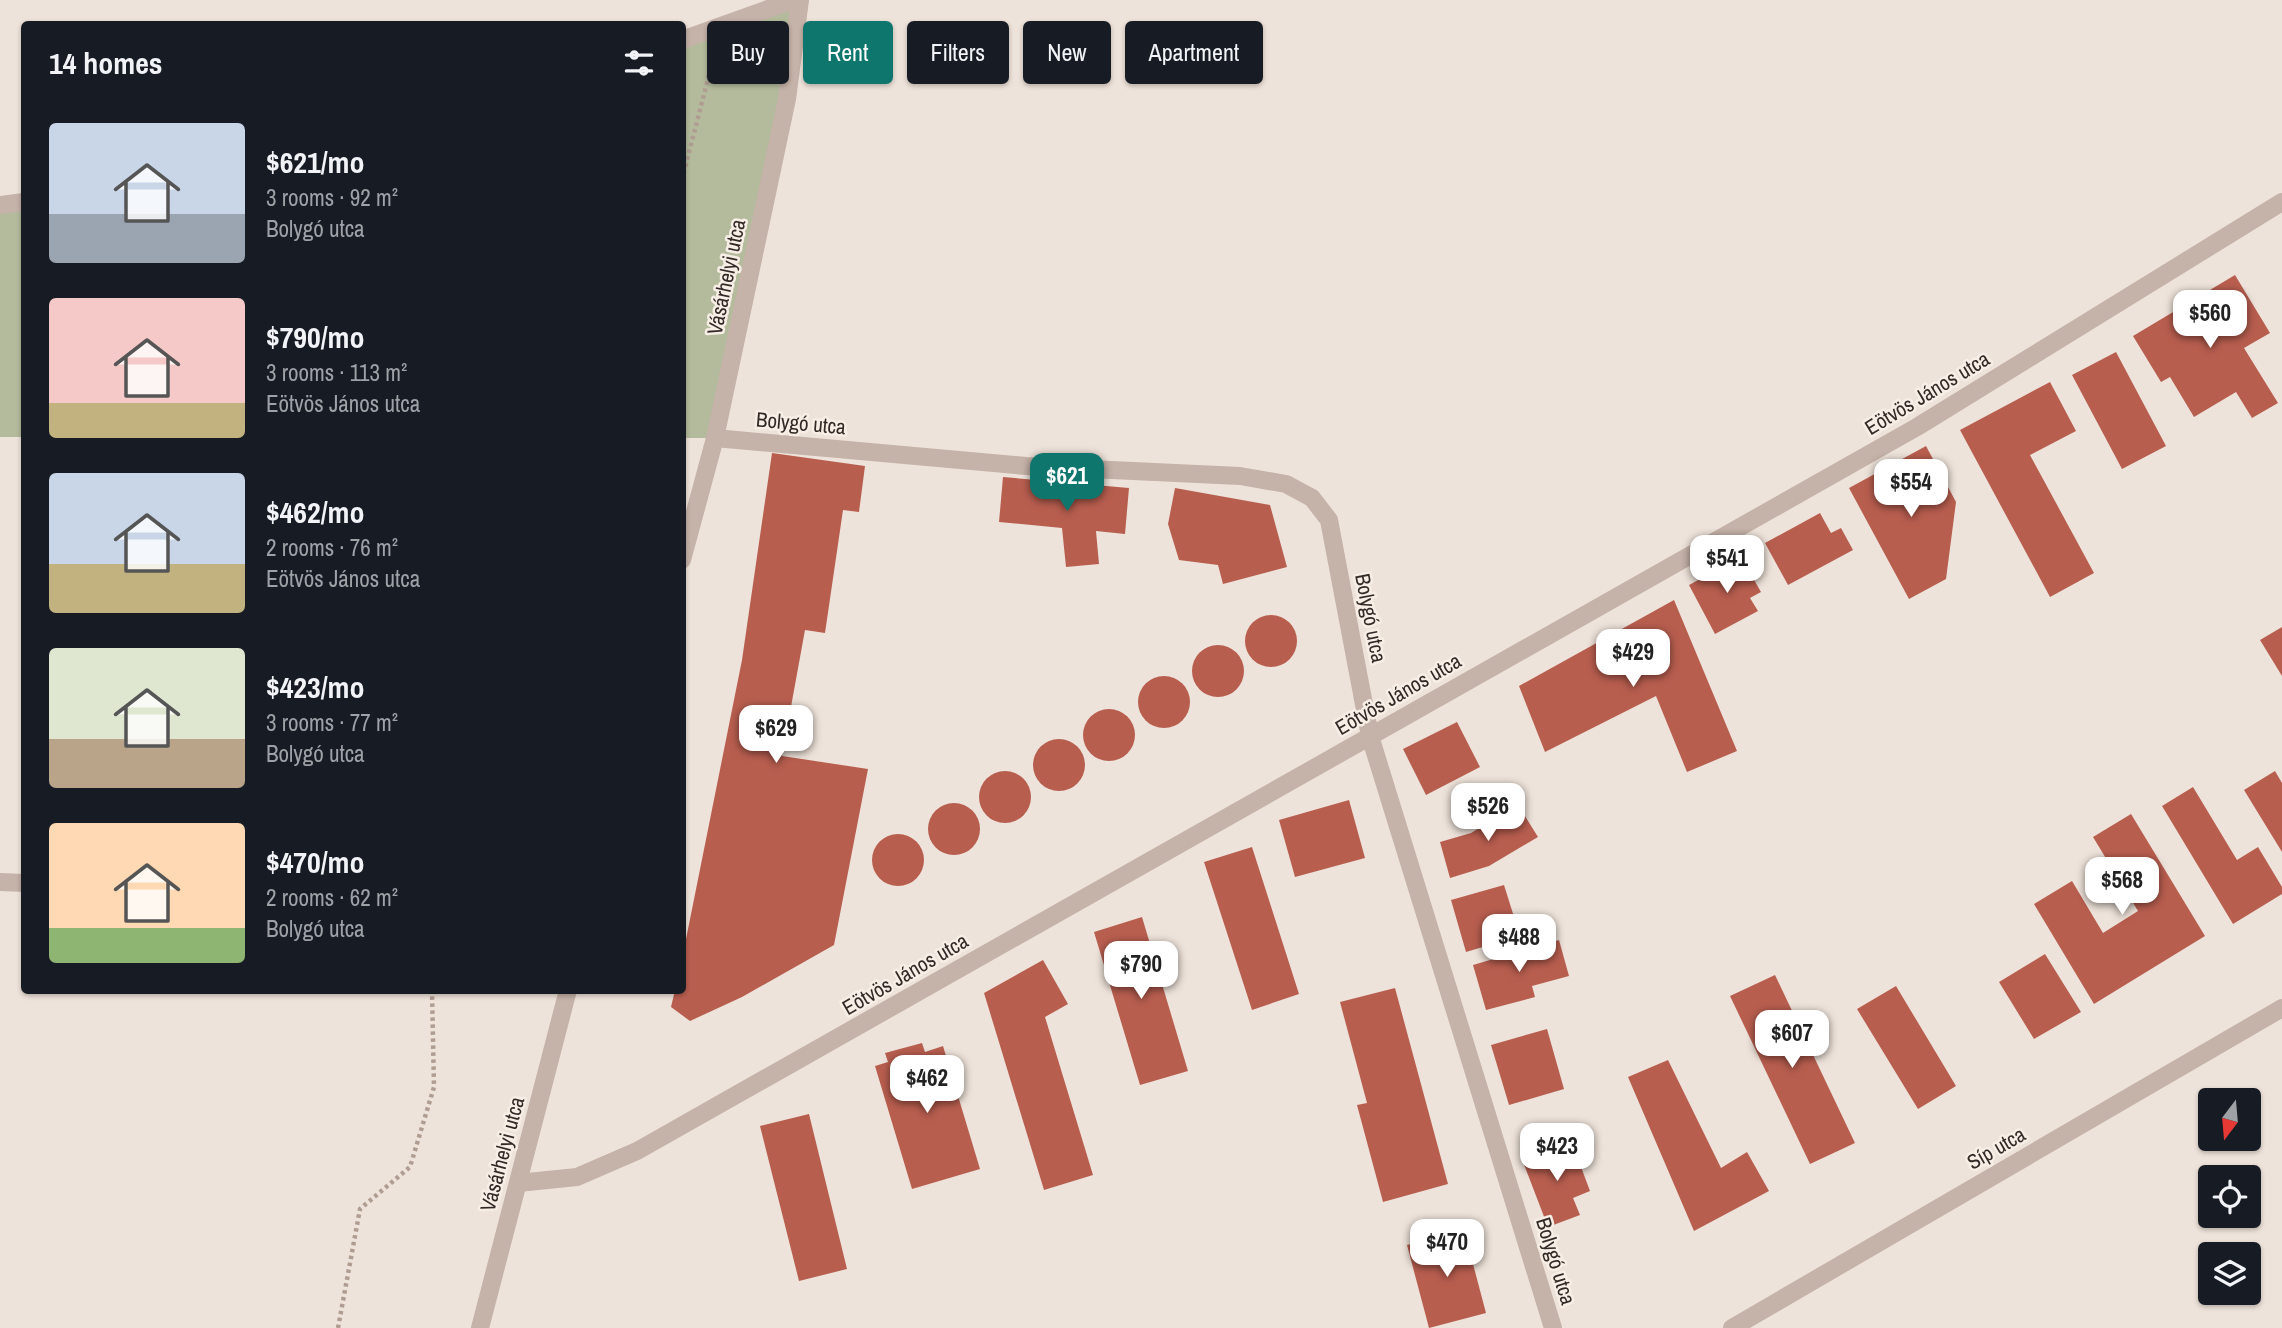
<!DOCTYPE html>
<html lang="en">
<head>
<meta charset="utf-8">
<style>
	:root { --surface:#171b24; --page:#20242c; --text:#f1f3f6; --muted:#9ea1a6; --accent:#0f766e }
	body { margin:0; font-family:"Archivo Narrow",sans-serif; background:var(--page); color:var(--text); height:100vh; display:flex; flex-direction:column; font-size:26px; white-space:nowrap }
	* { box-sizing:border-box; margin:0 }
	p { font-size:23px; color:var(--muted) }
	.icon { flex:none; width:38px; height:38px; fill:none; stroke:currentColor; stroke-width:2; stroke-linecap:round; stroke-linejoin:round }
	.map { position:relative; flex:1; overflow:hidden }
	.panel { position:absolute; left:21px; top:21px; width:665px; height:973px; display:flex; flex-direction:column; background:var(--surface); border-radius:7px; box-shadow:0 2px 5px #0004 }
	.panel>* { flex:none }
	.banner { position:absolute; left:707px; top:21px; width:665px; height:63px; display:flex; gap:14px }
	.needle { width:46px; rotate:196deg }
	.buttons { position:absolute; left:2198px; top:1088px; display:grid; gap:14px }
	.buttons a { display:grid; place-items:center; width:63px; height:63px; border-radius:7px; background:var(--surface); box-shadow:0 2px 5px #0004; font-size:35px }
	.price { position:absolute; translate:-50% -60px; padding:0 16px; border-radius:14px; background:#fff; color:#222; font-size:23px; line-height:46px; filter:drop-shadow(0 2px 4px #0008) }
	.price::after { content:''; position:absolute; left:50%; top:42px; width:21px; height:16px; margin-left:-10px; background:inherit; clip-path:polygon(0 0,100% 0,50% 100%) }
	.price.selected { background:var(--accent); color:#fff }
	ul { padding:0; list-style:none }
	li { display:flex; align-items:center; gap:21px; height:175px; padding:0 28px }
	li span { display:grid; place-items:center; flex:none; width:196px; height:140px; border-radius:7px; color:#555 }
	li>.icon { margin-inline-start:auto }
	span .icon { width:84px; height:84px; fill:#fffc; stroke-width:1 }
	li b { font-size:30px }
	h2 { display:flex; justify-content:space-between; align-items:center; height:84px; padding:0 28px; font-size:30px }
	.pill { padding:0 24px; border-radius:7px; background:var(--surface); box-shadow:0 2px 5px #0004; font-size:24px; line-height:63px }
	.pill.selected { background:var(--accent); color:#fff }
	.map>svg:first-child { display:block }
	.green { fill:#b4bb9c }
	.building { fill:#b85e4f }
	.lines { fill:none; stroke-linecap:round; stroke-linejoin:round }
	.path { stroke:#b09d92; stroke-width:4.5; stroke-dasharray:3.5 3.5; stroke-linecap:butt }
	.minor { stroke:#c5b2a8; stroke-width:18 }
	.labels { text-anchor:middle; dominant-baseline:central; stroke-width:5; stroke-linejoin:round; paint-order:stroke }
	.street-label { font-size:21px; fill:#332a27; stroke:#f7eee6 }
</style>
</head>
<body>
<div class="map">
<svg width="2282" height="1328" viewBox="0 0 2282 1328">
	<rect width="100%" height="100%" fill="#eee3da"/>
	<path class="green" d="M800,0l-85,438h-32v-398z
		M24,202v235h-24v-232z"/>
	<path class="building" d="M2235,275l35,58 -26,15 34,55 -26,15 -16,-26 -42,25 -24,-40 -9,5 -28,-46z
		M2116,352l50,94 -44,23 -50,-94z
		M2050,382l26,49 -46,24 64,118 -44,24 -90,-167z
		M1926,446l30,56 -10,77 -37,20 -60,-111z
		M772,453l93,13 -6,46 -16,-2 -18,123 -20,-3 -23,126 86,13 -34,176 -92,52 -52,24 -19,-14 4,-17h7v-31l60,-299z
		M1003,477l126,11 -4,46 -29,-3 3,33 -33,3 -4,-39 -63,-6z
		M1175,488l95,17 17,62 -64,17 -5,-19 -39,-5 -11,-36z
		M1820,513l11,20 10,-5 12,22 -65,35 -23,-42z
		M1741,557l20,35 -11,6 8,13 -43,23 -26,-49z
		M1674,600l63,151 -50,21 -31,-76 -111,56 -26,-66z
		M1245 641a26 26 0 1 1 52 0a26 26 0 1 1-52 0Z
		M2282,627v49l-22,-36z
		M1192 671a26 26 0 1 1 52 0a26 26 0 1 1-52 0Z
		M1138 702a26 26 0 1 1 52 0a26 26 0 1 1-52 0Z
		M1083 735a26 26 0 1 1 52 0a26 26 0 1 1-52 0Z
		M1457,722l23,45 -54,28 -23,-46z
		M1033 765a26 26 0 1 1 52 0a26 26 0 1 1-52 0Z
		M979 797a26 26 0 1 1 52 0a26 26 0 1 1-52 0Z
		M2275,771l7,12v69l-38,-62z
		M2193,787l44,73 21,-13 24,40v7l-49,30 -71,-118z
		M1349,800l16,58 -70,19 -16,-57z
		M928 829a26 26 0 1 1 52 0a26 26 0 1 1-52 0Z
		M1518,805l20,32 -49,29 -39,12 -10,-36 31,-9z
		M2131,814l74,122 -111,68 -60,-100 38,-23 31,52 35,-22 -45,-74z
		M872 860a26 26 0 1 1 52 0a26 26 0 1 1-52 0Z
		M1252,847l47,147 -47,16 -48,-148z
		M1504,885l16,51 -54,16 -15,-52z
		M1142,917l46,154 -48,14 -46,-153z
		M1559,940l10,36 -37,10 3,11 -49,13 -13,-45z
		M2045,954l36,58 -47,27 -35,-57z
		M1043,960l25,44 -23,13 48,158 -49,15 -60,-197z
		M1775,975l80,168 -45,21 -80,-168z
		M1896,986l60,100 -38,23 -61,-100z
		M1395,988l53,196 -65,18 -26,-97 10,-2 -27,-101z
		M1547,1029l17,60 -55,16 -18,-60z
		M922,1043l3,9 18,-6 37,123 -68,20 -37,-123 13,-4 -3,-9z
		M1668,1060l53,108 26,-16 22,39 -75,40 -66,-154z
		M809,1114l38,155 -48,12 -39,-155z
		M1572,1143l18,48 -17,7 7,17 -32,12 -25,-65z
		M1464,1230l22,83 -57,15 -22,-83z"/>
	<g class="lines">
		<path class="path" d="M682,180l31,-121
			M338,1328l22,-119 50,-42 24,-80 -2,-97"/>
		<path class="minor" d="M682,40l111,-40
			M0,205l24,-3
			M715,438l311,28 214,10 46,8 26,14 17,22 41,216 183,592
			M682,560l33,-122 72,-339 13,-99
			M0,882l24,1
			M518,1183l59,-6 60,-26 1280,-724 365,-225
			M480,1328l88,-338
			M1732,1328l550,-320"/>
	</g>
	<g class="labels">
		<g class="street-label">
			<text transform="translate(726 277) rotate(-78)">Vásárhelyi utca</text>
			<text transform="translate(1927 393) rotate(-31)">Eötvös János utca</text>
			<text transform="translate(801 423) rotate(5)">Bolygó utca</text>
			<text transform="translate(1371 618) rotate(79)">Bolygó utca</text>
			<text transform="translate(1398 694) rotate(-30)">Eötvös János utca</text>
			<text transform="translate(905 974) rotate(-30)">Eötvös János utca</text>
			<text transform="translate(1996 1148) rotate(-30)">Síp utca</text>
			<text transform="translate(502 1154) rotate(-75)">Vásárhelyi utca</text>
			<text transform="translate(1556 1261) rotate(73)">Bolygó utca</text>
		</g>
	</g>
</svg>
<div class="buttons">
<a><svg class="needle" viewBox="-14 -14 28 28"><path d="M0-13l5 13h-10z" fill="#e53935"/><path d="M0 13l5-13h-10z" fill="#9ea1a6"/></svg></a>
<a><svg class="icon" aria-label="locate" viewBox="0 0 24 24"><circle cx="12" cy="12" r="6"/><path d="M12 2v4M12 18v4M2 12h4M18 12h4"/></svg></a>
<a><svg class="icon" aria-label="layers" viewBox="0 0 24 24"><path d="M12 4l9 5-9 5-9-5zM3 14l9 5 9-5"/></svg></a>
</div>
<b class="price" style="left:2210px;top:350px">$560</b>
<b class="price selected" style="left:1067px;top:513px">$621</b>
<b class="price" style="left:1911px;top:519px">$554</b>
<b class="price" style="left:1727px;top:595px">$541</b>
<b class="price" style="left:1633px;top:689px">$429</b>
<b class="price" style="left:776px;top:765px">$629</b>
<b class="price" style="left:1488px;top:843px">$526</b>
<b class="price" style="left:2122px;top:917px">$568</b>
<b class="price" style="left:1519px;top:974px">$488</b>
<b class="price" style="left:1141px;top:1001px">$790</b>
<b class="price" style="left:1792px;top:1070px">$607</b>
<b class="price" style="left:927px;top:1115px">$462</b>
<b class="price" style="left:1557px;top:1183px">$423</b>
<b class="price" style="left:1447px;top:1279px">$470</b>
<div class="banner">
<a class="pill">Buy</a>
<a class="pill selected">Rent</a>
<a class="pill">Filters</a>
<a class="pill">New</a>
<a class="pill">Apartment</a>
</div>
<section class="panel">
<h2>14 homes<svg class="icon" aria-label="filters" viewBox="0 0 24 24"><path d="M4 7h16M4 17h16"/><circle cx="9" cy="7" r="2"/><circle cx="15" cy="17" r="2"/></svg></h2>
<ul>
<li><span style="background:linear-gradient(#c9d6e8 65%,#9aa5b1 0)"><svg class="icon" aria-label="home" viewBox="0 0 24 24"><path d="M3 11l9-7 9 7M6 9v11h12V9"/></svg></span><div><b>$621/mo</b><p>3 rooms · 92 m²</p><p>Bolygó utca</p></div></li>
<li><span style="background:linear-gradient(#f6c9c9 75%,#c2b280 0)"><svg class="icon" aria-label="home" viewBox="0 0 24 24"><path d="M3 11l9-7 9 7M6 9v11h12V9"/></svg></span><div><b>$790/mo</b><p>3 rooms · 113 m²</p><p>Eötvös János utca</p></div></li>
<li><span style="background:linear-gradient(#c9d6e8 65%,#c2b280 0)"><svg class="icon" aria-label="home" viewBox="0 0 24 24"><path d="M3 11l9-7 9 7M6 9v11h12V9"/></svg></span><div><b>$462/mo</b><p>2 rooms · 76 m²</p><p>Eötvös János utca</p></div></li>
<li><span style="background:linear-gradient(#dfe7d0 65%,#b9a48a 0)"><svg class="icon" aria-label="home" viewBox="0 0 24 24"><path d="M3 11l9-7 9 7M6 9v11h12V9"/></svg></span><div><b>$423/mo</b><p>3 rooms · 77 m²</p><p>Bolygó utca</p></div></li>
<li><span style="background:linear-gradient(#ffd9b3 75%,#8fb573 0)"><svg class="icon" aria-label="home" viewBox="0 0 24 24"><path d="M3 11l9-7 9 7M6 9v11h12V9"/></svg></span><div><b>$470/mo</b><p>2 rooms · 62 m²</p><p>Bolygó utca</p></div></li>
</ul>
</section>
</div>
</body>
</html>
